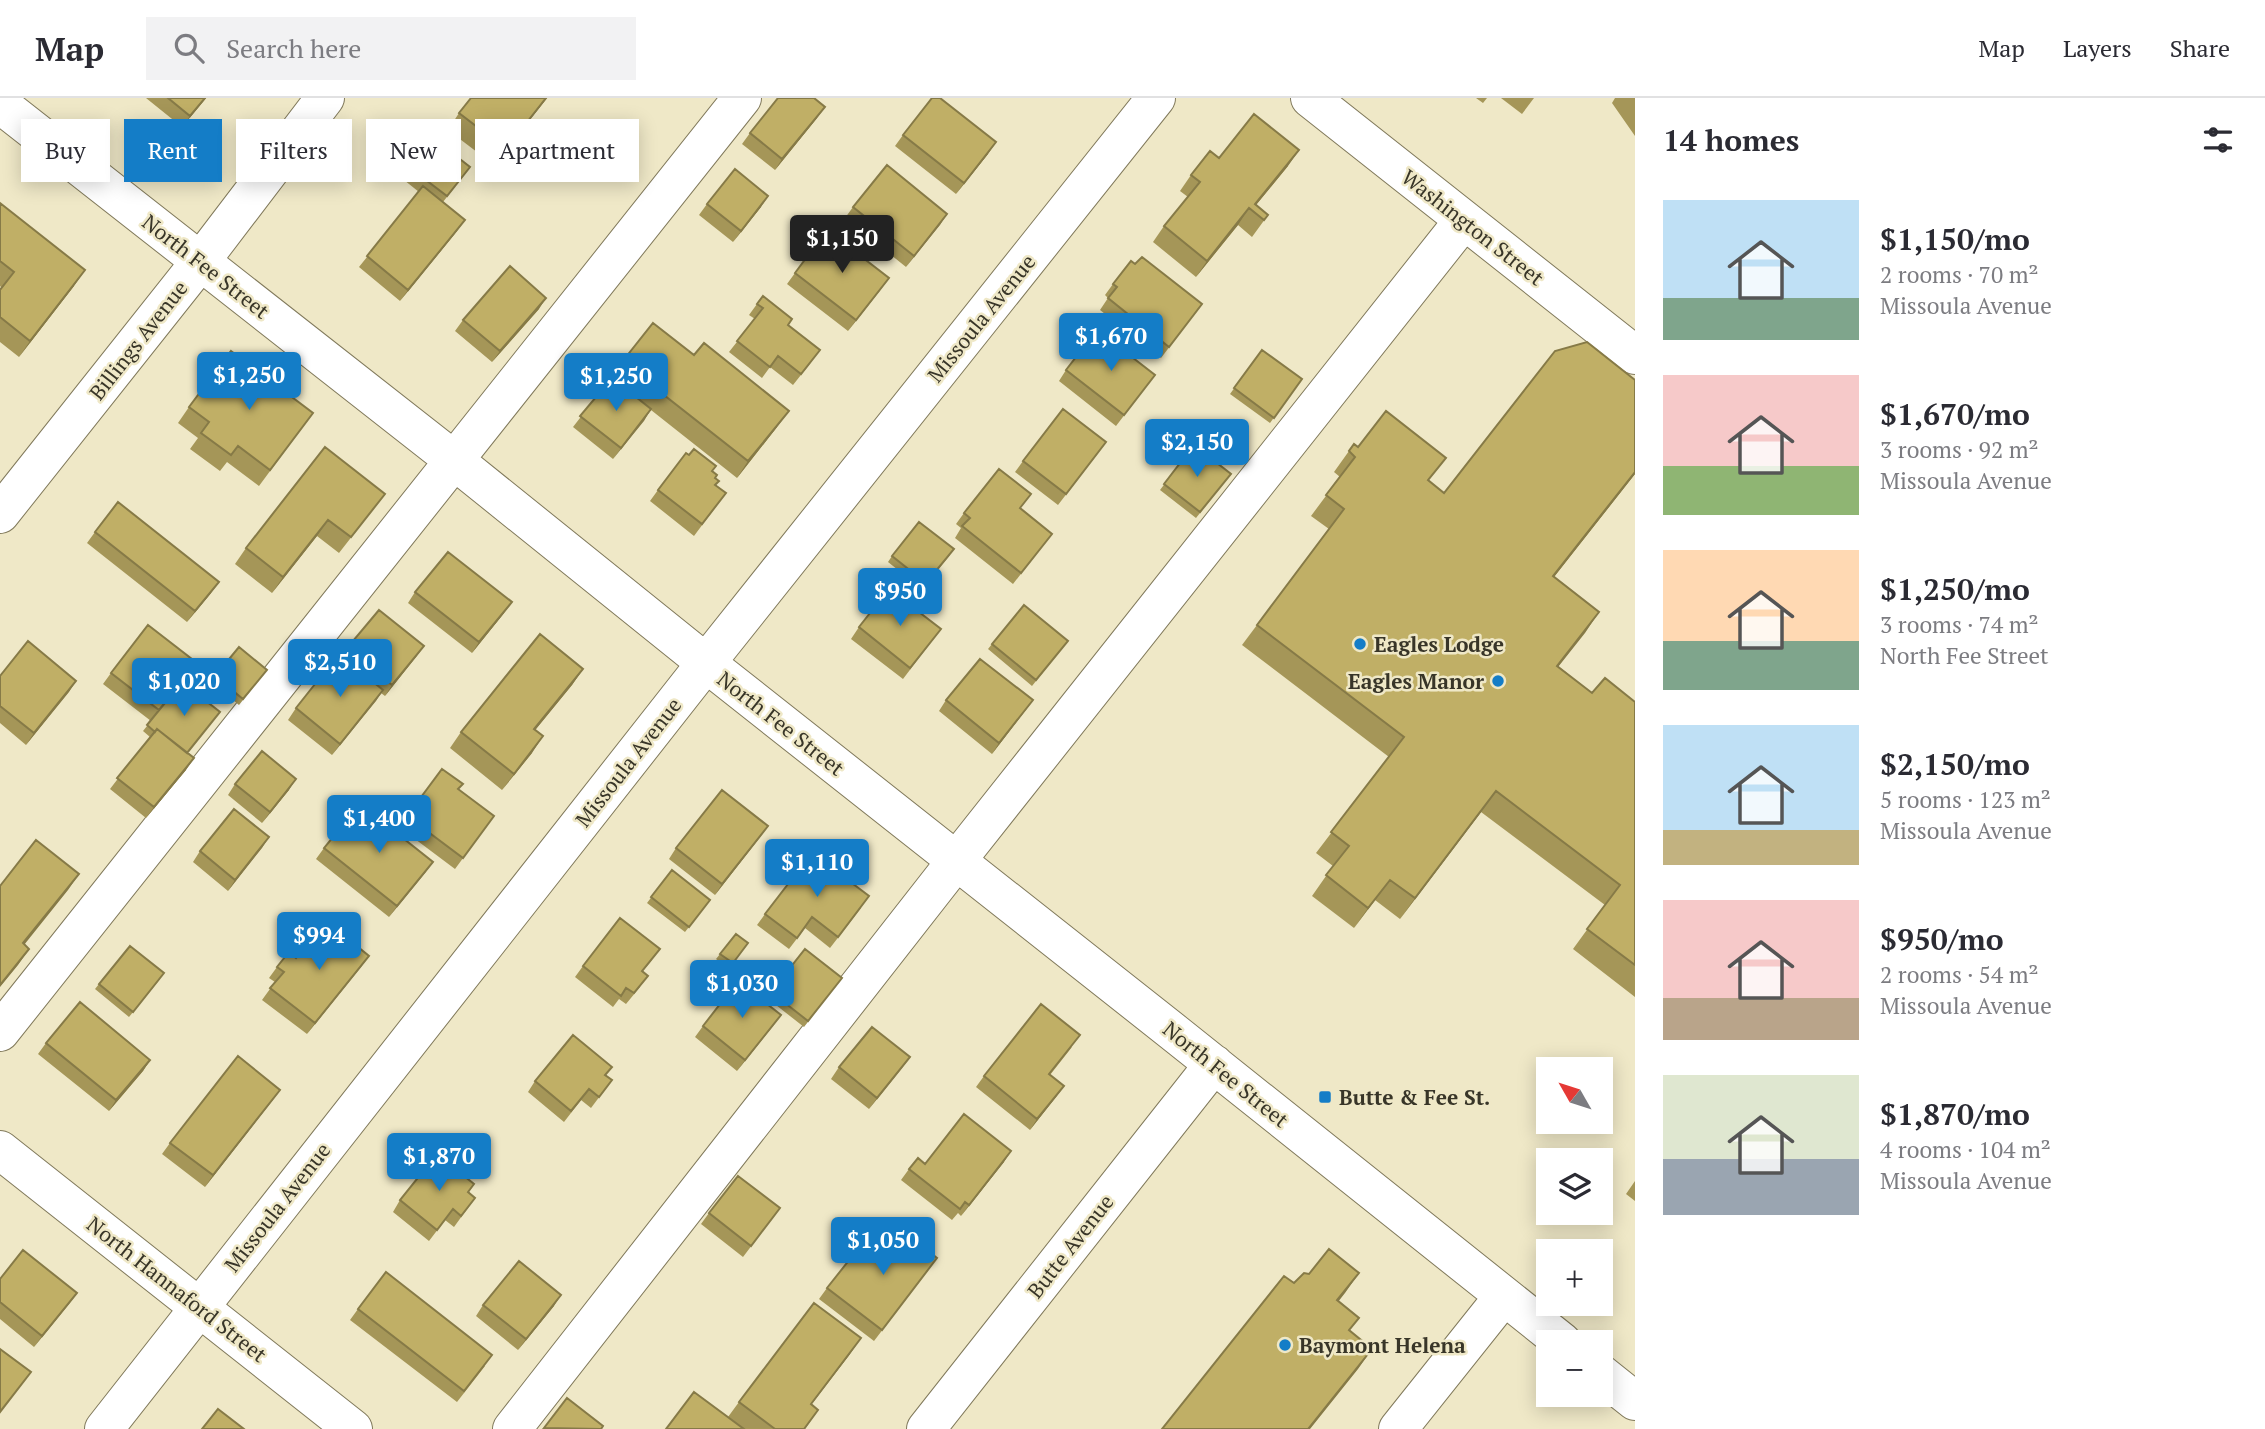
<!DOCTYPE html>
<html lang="en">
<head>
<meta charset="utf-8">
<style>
	:root { --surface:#fff; --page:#f2f2f3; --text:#2b2b33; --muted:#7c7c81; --line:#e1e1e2; --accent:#147dc7 }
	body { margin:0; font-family:"PT Serif",serif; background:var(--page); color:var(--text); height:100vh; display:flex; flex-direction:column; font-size:26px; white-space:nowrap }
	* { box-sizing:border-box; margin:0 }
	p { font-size:23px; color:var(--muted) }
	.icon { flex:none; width:38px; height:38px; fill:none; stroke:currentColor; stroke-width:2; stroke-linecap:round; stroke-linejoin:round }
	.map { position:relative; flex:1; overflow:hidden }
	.drawer { display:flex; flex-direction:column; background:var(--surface); width:630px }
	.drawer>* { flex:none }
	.top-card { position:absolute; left:21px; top:21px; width:665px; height:63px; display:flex; gap:14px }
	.needle { width:46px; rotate:309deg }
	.buttons { position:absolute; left:1536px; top:959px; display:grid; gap:14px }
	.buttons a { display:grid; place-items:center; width:77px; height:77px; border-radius:0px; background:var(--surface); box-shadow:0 4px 18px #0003; font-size:35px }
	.price { position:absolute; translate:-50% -60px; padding:0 16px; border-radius:7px; background:var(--accent); color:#fff; font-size:23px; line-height:46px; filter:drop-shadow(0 2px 4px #0008) }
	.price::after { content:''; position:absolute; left:50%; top:42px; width:21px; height:16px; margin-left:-10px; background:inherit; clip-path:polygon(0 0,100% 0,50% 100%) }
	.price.on { background:#222; color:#fff }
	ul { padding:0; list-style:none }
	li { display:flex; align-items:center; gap:21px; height:175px; padding:0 28px }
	li span { display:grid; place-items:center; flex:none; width:196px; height:140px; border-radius:0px; color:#555 }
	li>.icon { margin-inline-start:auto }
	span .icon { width:84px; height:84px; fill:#fffc; stroke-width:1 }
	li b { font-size:30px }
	h2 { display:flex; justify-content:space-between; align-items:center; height:84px; padding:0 28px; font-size:30px }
	.chip { padding:0 24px; border-radius:0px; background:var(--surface); box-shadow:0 4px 18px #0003; font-size:24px; line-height:63px }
	.chip.on { background:var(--accent); color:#fff }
	header { display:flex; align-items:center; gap:42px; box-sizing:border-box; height:98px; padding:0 35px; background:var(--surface); border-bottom:2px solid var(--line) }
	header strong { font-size:33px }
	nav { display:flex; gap:38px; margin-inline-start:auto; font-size:24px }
	.search { width:490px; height:63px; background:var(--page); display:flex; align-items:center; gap:18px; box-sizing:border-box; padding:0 24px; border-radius:0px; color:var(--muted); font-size:26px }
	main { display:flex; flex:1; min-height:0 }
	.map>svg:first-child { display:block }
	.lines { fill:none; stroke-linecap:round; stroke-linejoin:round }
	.minor-casing { stroke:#80795b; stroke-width:40 }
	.minor { stroke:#fff; stroke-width:38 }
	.wall { fill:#a59658 }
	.shaded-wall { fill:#867a47 }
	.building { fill:#c0af66; stroke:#867a47; stroke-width:2 }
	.poi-dot { fill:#147dc7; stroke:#efe8c7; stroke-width:2.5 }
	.labels { text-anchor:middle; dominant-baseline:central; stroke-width:5; stroke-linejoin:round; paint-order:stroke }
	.street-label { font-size:21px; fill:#383528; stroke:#efe8c7 }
	.poi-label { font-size:21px; font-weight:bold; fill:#383528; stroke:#efe8c7; text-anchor:start }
</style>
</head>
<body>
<header>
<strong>Map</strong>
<div class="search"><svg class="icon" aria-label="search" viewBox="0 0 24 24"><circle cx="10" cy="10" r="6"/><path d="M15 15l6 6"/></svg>Search here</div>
<nav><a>Map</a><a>Layers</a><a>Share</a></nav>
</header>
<main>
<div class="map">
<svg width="1635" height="1331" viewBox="0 0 1635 1331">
	<rect width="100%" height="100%" fill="#efe8c7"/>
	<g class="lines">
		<g class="minor-casing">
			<path id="minor" d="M1310,0l325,257
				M0,6l455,357 251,202 466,368 390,311
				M0,416l200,-252 125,-164
				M0,934l742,-934
				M0,1052l353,279
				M1601,1276l34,27
				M104,1331l602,-766 450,-565
				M512,1331l445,-569 507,-640
				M926,1331l288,-365
				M1398,1331l106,-133"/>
		</g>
		<use href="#minor" class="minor"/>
	</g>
	<path class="wall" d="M146,0h60l-24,29z
		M547,0l-53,67 -46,-35 11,-17z
		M1476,0h11l-4,5z
		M1501,0h33l-12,16z
		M1615,0h20v38l-23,-33z
		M817,20l-42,52 -33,-26 8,-11z
		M903,37l85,19 -32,40 -61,-48z
		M1219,60l69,8 -32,39 12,10 -16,22 -14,-12 -42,52 -43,-35 11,-16 24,-29 -8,-6 11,-16z
		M401,63l69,6 -27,35 14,29 -57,70 -41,-34 60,-75 -25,-20z
		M0,105l74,83 -55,71 -19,-15v-52l2,-2 -2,-2z
		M707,106l54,3 -28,35 -34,-27z
		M853,109l94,7 -41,53 -61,-49z
		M1135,166l67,40 -41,54 -61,-48 8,-12 -3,-3 8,-11z
		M795,175l86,16 -33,42 -61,-47z
		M757,206l31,21 24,36 -19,24 -23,-18 -8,11 -33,-26 26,-33 -6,-4z
		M539,211l-47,53 -37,-31 8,-11z
		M1262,252l40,29 -32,44 -40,-29z
		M622,264l155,65 -40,51 -86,-68 -38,49 -40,-32 38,-49z
		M1066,272l89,5 -39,51 -57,-45z
		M1635,282v94l-81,103 45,35 -41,54 34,27 43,9v295l-62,-48 32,-44 -124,-93 -81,107 -25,-19 -21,28 -42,-32 21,-30 -17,-13 73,-96 -147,-112 87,-116 -18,-13 29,-39 -6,-5 20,-28 4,3 71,34 15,12z
		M189,309l124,6 -54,73 -32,-24 -7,9 -30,-22 8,-11 -20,-15z
		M1194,347l37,29 -35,44 -36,-28z
		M1098,355l-40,52 -43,-33 8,-11z
		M712,373l4,14 10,8 -32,43 -44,-35 8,-11z
		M385,396l-46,59 -22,-17 -45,57 -37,-29 11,-16z
		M1020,411l32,25 -39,50 -58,-46 6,-10 -5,-4 8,-11z
		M95,434l116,61 -24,29 -100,-79z
		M950,457l-28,34 -34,-27 4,-6z
		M415,494l89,21 -32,40 -64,-50z
		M859,529l82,2 -38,50 -52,-40z
		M1068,543l-36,45 -44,-37 4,-5z
		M424,548l-39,50 -4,-3 -49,62 -44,-35 8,-12 46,-51 5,-9z
		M583,571l-11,16 -37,45 -3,23 -30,37 -52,-42 11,-16z
		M267,572l-28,35 -28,-23 4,-6z
		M111,575l78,1 -6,8 4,71 -1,17 -40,48 -36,-29 40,-52 -7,-6 8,-10 -48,-37z
		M0,578l76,5 -50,64 -26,-22z
		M946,602h87l-41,54 -53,-43z
		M442,671l44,58 -31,42 -56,-42z
		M235,686l54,6 -27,33 -34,-28z
		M269,739l-41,54 -35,-29 7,-11z
		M760,739l-45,58 -46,-36 7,-11z
		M324,750l109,14 -44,55 -73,-58z
		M672,772l38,30 -25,32 -38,-29z
		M861,810l-31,40 -25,-20 -16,21 -32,-24 8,-11z
		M736,836l12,9 -19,26 -13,-10z
		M369,858l-62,78 -45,-34 13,-18 -6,-4 8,-11 19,-9z
		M652,862l-10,12 -2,15 -14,17 -7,-5 -6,8 -38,-30 8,-11z
		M160,881l-31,38 -34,-28 4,-5z
		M838,885l-34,44 -37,-29 4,-6z
		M781,917l-44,56 -42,-34 8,-11z
		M46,945l104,17 -7,11 -34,40 -71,-57z
		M1072,949l-22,28 14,11 -34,44 -54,-43 8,-11z
		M910,959l-41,52 -38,-30 8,-12z
		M612,969l-6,8 6,5 -21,28 -10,-8 -17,22 -36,-30 7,-11z
		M280,992l-75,97 -43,-33 8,-11z
		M1004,1064l-43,54 -3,-3 -6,7 -51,-40 8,-11 16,-5z
		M1635,1083v20l-9,-7z
		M474,1086l-5,8 6,6 -21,29 -9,-7 -16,21 -36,-29 7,-12z
		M780,1110l-37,49 -42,-33 8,-11z
		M870,1161l59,10 -55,72 -55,-42 8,-11z
		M0,1181l77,14 -43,54 -34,-28z
		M483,1207l71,1 -36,44 -42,-34z
		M358,1211l127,57 -28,36 -107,-82z
		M850,1256l-39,51 7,5 -13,19h-139l62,-12 11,-15z"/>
	<path class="shaded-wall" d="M205,0h1l-24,29 8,-11z
		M546,0h1l-53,67 12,-16z
		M825,9l-8,11 -42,52 7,-11z
		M996,44l-8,12 -32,40 8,-11z
		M1299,52l-11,16 -37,45 4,-7z
		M768,98l-7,11 -28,35 8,-11z
		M1249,110l-11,17 -42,52 11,-16z
		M947,116l-7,11 -34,42 8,-11z
		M465,122l-8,11 -57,70 8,-11z
		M85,172l-11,16 -55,71 11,-16z
		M889,180l-8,11 -33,42 8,-11z
		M546,200l-7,11 -47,53 8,-11z
		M651,311l-7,12 -31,38 8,-11z
		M789,313l-12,16 -40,51 11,-17z
		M1635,374v2l-96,122 14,-20z
		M328,422l-11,16 -45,57 11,-16z
		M219,484l-8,11 -24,29 8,-11z
		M512,504l-8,11 -32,40 7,-11z
		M1599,514l-14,21 -42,53 14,-20z
		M424,548l-8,11 -31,39 7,-11z
		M583,571l-11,16 -49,60 11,-16z
		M76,583l-7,11 -43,53 8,-12z
		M383,592l-7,11 -44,54 8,-11z
		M1033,602l-8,11 -33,43 7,-11z
		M543,638l-11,17 -30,37 12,-16z
		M194,660l-8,12 -40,48 8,-11z
		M296,681l-7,11 -27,33 8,-11z
		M1496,693l-15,21 -81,107 15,-21z
		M768,728l-8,11 -45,58 7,-11z
		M269,739l-7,11 -34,43 7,-11z
		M433,764l-8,11 -36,44 8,-11z
		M79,776l-11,16 -56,70 11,-17z
		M1390,782l-36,48 14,-20z
		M29,851l-11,16 -18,22v-2z
		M369,858l-8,11 -54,67 8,-11z
		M781,917l-8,11 -36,45 8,-11z
		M910,959l-8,11 -33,41 8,-11z
		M150,962l-7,11 -34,40 7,-11z
		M1064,988l-8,11 -26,33 7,-11z
		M280,992l-8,11 -67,86 8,-12z
		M1011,1053l-7,11 -43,54 8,-11z
		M1359,1175l-14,20 -22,28 14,-21z
		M77,1195l-8,11 -35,43 8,-11z
		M561,1197l-7,11 -36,44 8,-11z
		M861,1240l-11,16 -51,66 12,-16z
		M1372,1251l-14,20 -48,60h-2z"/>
	<path class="building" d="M168,0h37l-15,18z
		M471,0h75l-40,51 -47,-36z
		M778,0h36l11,9 -43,52 -32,-26z
		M932,0h8l56,44 -32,41 -61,-48z
		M1254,16l45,36 -44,54 13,11 -4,5 -15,-12 -42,53 -43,-35 36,-44 -9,-7 19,-24 9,7z
		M424,33l46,36 -23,29 -46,-35z
		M887,67l60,49 -33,42 -61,-49z
		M735,71l33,27 -27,35 -34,-27z
		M423,88l42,34 -57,70 -41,-34z
		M0,105l85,67 -55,71 -30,-24v-27l14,-18 -14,-11z
		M827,132l62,48 -33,42 -61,-47z
		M1142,159l60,47 -33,43 -61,-49 9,-11 -4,-3 18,-23 4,3z
		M510,168l36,32 -46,53 -37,-31z
		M763,198l29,23 -4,6 32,25 -19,24 -23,-18 -8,11 -33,-26 26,-33 -6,-4z
		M653,225l41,32 10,-12 85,68 -41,50 -126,-99z
		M1097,232l58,45 -31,40 -58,-45z
		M1587,244l48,38v92l-82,104 46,36 -42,54 35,27 13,-15 30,24v263l-48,-36 33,-44 -124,-94 -81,107 -25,-18 -22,28 -42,-33 23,-29 -18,-14 73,-95 -147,-112 87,-116 -18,-14 29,-38 -6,-6 5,-7 4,3 28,-36 60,47 -18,22 16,13 111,-142z
		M1262,252l40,29 -28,39 -40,-30z
		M231,253l82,62 -43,57 -32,-24 -7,9 -30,-22 8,-11 -20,-15z
		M612,280l39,31 -30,39 -41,-32z
		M1063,311l43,33 -40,52 -43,-33z
		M1194,347l37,29 -31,38 -36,-28z
		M325,349l60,47 -34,43 -23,-17 -45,57 -37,-29z
		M694,351l22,17 -4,5 5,4 -2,3 4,3 -4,4 11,8 -24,31 -44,-34 28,-37 3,2z
		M999,371l32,25 -11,14 32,26 -31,39 -59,-47 8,-8 -6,-5z
		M118,404l101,80 -24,29 -100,-79z
		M919,424l35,27 -28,34 -34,-27z
		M448,454l64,50 -33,40 -64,-50z
		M889,491l52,40 -31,39 -51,-41z
		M1024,507l44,36 -32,39 -44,-36z
		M379,512l45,36 -32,39 -45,-37z
		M148,527l49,38 -38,47 -48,-37z
		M540,536l43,35 -49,60 9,7 -29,38 -53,-42z
		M28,543l48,40 -42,52 -34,-27v-30z
		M239,549l28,23 -24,29 -28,-23z
		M339,556l44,36 -43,54 -44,-36z
		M980,561l53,41 -34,43 -53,-43z
		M182,584l38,30 -33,41 -30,-24 -2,3 -8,-7z
		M157,631l37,29 -40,49 -37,-29z
		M262,653l34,28 -26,33 -35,-28z
		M442,671l21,15 -5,5 36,27 -31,42 -56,-42z
		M722,692l46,36 -46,58 -46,-36z
		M360,706l73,58 -36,44 -73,-58z
		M234,711l35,28 -34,43 -35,-29z
		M36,742l43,34 -56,69 6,6 -29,36v-99z
		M812,755l57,43 -31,41 -26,-20 -15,21 -32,-24z
		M672,772l38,30 -21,27 -38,-30z
		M620,820l40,31 -18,22 6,5 -14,17 -8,-5 -5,8 -38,-30z
		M326,823l43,35 -54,67 -45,-35 14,-16 -7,-5 12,-15 7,6z
		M736,836l12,9 -15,20 -13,-9z
		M130,848l34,27 -31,39 -34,-28z
		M805,851l37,29 -34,43 -37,-29z
		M738,883l43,34 -36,45 -42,-34z
		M80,904l70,58 -34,40 -70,-57z
		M1041,906l39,31 -31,39 15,12 -27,33 -53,-43z
		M872,929l38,30 -33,41 -38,-31z
		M573,937l39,32 -7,8 7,5 -13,17 -10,-8 -18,22 -36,-30z
		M238,958l42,34 -67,85 -43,-32z
		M964,1016l47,37 -42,54 -4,-3 -5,7 -51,-40 9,-11 7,6z
		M437,1056l37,30 -6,8 7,6 -14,18 -8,-7 -16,21 -37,-30z
		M738,1078l42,32 -29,38 -42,-33z
		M896,1128l41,32 -55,72 -55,-42 31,-39 12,10z
		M1329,1151l30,24 -22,27 22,18 -10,12 23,19 -64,80h-146l122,-153 10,7 10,-10 5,1z
		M23,1152l54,43 -35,43 -42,-34v-23z
		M519,1163l42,34 -35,44 -43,-34z
		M386,1174l106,83 -28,36 -106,-82z
		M814,1205l47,35 -50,66 7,6 -14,19h-29l-36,-27z
		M0,1251l31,23 -31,40z
		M694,1294l50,37h-78z
		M567,1300l36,28 -2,3 -57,-1z
		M218,1311l26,20h-42z"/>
	<g class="poi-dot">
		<circle cx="1360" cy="546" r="7"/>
		<circle cx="1498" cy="583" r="7"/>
		<rect x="1318" y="992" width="14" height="14" rx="3.5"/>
		<circle cx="1285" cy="1247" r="7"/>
	</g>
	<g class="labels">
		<g class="street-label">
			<text transform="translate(1473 129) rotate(38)">Washington Street</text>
			<text transform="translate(206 168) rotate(38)">North Fee Street</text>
			<text transform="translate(981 220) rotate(-51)">Missoula Avenue</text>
			<text transform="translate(138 242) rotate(-52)">Billings Avenue</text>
			<text transform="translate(781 625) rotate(38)">North Fee Street</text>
			<text transform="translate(628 664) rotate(-52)">Missoula Avenue</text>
			<text transform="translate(1226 976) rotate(39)">North Fee Street</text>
			<text transform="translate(277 1109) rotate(-52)">Missoula Avenue</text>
			<text transform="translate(1070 1148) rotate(-52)">Butte Avenue</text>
			<text transform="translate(177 1191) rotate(38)">North Hannaford Street</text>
		</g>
		<g class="poi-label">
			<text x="1374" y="546">Eagles Lodge</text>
			<text x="1484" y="583" text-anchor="end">Eagles Manor</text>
			<text x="1339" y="999">Butte &amp; Fee St.</text>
			<text x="1299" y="1247">Baymont Helena</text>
		</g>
	</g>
</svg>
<div class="buttons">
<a><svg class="needle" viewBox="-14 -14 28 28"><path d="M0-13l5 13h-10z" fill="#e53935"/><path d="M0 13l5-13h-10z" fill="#7c7c81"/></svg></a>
<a><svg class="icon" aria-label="layers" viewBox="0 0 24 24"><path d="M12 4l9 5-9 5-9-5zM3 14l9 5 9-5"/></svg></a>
<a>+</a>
<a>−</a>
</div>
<b class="price on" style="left:842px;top:177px">$1,150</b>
<b class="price" style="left:1111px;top:275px">$1,670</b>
<b class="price" style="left:249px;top:314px">$1,250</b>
<b class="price" style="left:616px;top:315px">$1,250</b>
<b class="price" style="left:1197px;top:381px">$2,150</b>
<b class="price" style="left:900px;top:530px">$950</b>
<b class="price" style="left:340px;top:601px">$2,510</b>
<b class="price" style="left:184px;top:620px">$1,020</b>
<b class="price" style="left:379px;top:757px">$1,400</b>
<b class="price" style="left:817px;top:801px">$1,110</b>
<b class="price" style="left:319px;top:874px">$994</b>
<b class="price" style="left:742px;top:922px">$1,030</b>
<b class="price" style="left:439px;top:1095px">$1,870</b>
<b class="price" style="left:883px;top:1179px">$1,050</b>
<div class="top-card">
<a class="chip">Buy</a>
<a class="chip on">Rent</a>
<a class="chip">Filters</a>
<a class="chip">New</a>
<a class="chip">Apartment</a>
</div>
</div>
<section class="drawer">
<h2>14 homes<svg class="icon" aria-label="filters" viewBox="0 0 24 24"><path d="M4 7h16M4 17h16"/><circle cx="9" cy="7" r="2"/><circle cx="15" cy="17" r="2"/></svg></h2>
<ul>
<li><span style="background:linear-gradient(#bfe0f5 70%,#7fa58c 0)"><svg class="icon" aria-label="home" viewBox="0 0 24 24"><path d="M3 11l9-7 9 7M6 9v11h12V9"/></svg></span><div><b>$1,150/mo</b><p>2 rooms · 70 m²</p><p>Missoula Avenue</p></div></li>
<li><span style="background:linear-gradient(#f6c9c9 65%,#8fb573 0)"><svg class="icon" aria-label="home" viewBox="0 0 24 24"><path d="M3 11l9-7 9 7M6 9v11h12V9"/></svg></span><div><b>$1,670/mo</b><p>3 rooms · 92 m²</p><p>Missoula Avenue</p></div></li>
<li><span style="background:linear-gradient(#ffd9b3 65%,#7fa58c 0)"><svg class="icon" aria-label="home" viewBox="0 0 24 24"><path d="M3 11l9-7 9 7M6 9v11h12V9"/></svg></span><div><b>$1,250/mo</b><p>3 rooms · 74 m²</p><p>North Fee Street</p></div></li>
<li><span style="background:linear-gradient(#bfe0f5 75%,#c2b280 0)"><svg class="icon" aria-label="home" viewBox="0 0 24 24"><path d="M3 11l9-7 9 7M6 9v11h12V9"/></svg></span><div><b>$2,150/mo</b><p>5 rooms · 123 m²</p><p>Missoula Avenue</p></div></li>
<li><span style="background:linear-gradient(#f6c9c9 70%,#b9a48a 0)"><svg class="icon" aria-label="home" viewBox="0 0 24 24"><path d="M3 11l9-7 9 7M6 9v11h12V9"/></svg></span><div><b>$950/mo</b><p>2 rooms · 54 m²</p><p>Missoula Avenue</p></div></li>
<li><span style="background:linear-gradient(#dfe7d0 60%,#9aa5b1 0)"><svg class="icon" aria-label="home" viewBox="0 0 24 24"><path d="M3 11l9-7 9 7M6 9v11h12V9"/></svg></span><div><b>$1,870/mo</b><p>4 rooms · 104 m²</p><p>Missoula Avenue</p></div></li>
</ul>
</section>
</main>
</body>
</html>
